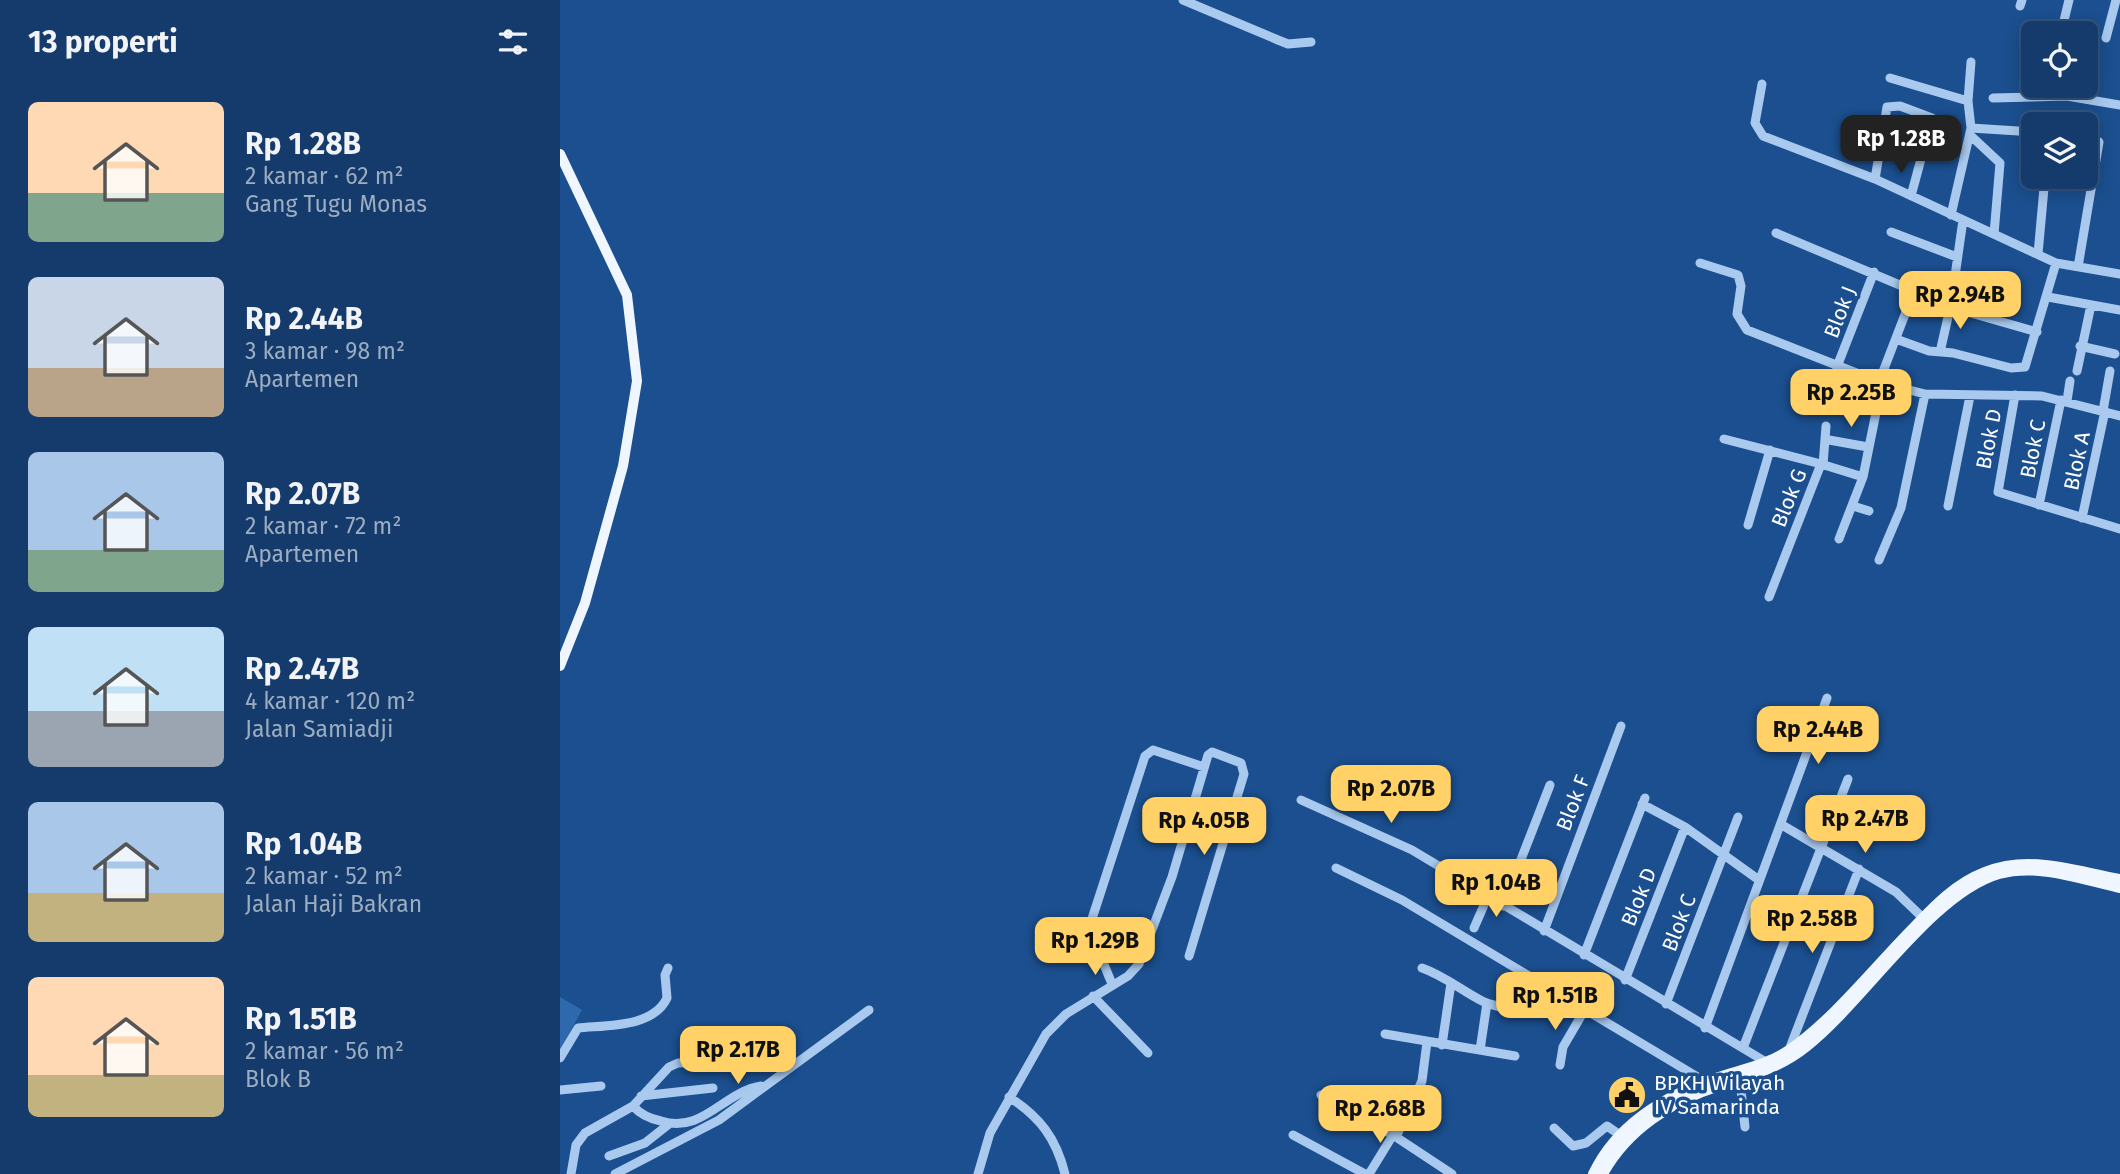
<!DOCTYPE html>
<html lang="id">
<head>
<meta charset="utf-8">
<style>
	:root { --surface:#143b6b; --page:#1d4271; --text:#f1f3f6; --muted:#9dadc1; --line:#33557e; --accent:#ffd166 }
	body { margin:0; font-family:"Fira Sans",sans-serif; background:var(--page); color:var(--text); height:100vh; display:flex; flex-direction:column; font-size:26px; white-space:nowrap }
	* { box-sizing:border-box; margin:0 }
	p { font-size:23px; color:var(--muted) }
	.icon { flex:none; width:38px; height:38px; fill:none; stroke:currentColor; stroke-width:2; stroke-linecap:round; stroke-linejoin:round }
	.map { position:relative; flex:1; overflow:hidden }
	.sheet { display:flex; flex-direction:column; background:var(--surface); width:560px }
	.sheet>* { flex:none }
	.fabs { position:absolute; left:1461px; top:21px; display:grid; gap:14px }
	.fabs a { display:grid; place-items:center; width:77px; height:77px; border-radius:10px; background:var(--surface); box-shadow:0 4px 18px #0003,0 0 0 2px var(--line); font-size:35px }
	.price { position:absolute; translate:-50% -60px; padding:0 16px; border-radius:14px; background:var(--accent); color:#111; font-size:23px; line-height:46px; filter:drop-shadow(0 2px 4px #0008) }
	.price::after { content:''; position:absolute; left:50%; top:42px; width:21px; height:16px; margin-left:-10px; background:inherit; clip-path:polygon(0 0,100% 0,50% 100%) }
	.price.active { background:#222; color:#fff }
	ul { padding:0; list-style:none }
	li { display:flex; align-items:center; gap:21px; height:175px; padding:0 28px }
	li span { display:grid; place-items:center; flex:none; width:196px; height:140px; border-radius:10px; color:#555 }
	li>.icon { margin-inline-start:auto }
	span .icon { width:84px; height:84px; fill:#fffc; stroke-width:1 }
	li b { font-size:30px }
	h2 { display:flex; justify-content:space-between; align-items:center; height:84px; padding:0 28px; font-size:30px }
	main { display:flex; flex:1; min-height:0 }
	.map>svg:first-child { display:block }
	.green { fill:#2e69ad }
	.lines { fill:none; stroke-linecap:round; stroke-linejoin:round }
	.minor { stroke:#a9c9ee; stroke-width:9 }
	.major { stroke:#f0f6ff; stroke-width:10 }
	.labels { text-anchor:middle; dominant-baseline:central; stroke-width:7; stroke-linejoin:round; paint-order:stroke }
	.street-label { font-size:21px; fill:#fff; stroke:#1b4f8f }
	.poi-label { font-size:21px; fill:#fff; stroke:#1b4f8f; text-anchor:start }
</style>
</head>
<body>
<main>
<section class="sheet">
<h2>13 properti<svg class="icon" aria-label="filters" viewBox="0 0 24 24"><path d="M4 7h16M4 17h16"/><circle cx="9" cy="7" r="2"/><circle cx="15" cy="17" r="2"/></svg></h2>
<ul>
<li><span style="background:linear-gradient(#ffd9b3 65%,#7fa58c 0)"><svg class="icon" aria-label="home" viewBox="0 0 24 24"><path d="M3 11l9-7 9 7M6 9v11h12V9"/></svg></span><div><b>Rp 1.28B</b><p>2 kamar · 62 m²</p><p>Gang Tugu Monas</p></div></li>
<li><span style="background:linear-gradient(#c9d6e8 65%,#b9a48a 0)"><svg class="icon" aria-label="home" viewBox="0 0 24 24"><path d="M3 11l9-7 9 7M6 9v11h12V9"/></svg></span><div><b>Rp 2.44B</b><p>3 kamar · 98 m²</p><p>Apartemen</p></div></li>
<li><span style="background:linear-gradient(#a9c7e8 70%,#7fa58c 0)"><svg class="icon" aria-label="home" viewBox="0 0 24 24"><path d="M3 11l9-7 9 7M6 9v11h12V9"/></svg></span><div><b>Rp 2.07B</b><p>2 kamar · 72 m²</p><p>Apartemen</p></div></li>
<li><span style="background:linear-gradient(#bfe0f5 60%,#9aa5b1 0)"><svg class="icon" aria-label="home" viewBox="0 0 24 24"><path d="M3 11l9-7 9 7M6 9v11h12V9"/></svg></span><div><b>Rp 2.47B</b><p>4 kamar · 120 m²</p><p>Jalan Samiadji</p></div></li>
<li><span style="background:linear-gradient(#a9c7e8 65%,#c2b280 0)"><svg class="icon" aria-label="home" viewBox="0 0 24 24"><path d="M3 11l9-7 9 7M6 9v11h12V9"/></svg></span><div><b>Rp 1.04B</b><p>2 kamar · 52 m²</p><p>Jalan Haji Bakran</p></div></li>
<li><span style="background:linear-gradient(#ffd9b3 70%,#c2b280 0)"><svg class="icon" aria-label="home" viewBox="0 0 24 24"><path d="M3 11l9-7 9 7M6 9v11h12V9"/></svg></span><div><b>Rp 1.51B</b><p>2 kamar · 56 m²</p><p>Blok B</p></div></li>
</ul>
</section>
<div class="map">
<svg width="1560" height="1174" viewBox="0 0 1560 1174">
	<rect width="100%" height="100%" fill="#1b4f8f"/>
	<path class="green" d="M0,997l22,13 -22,40z"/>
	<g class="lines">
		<path class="minor" d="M623,0l95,40 10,4 23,-2
			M1460,6l2,-6
			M1501,33l8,-33
			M1546,38l10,-38
			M1330,78l78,23
			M1202,84l-7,39 8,13 112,43 181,84 64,11
			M1433,98l74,-2 53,9
			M1411,128l63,4
			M1410,135l30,28 -6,71
			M1315,179l12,-72 13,-1 32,12 -21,78
			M1391,215l20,-87 -3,-27 3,-39
			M1331,232l66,25
			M1216,233l138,58 -35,91
			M1478,254l7,-77
			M1140,263l38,12 3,11 -4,28 10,16 135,53 43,11 117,2 78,20
			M1518,267l21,-125
			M1488,297l72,13
			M1390,307l87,25
			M1336,339l33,12 24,2 58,15 14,-1 31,-104
			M1520,346l35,8
			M1380,352l11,-48 12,-84
			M1517,371l14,-66
			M1455,395l-17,97 122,37
			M1507,401l3,-20
			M1269,405l9,-41 36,-92
			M1543,411l7,-40
			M1164,439l97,25
			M1269,440l39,7
			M1263,465l3,-39
			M1479,505l22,-105
			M1293,506l16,5
			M1388,506l22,-110
			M1522,518l23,-107
			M1188,525l22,-75
			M1279,539l24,-62
			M1319,560l22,-52 24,-114
			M1209,597l52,-133 42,13 19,-94
			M741,800l111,50 354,212
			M1082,804l43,23 74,53
			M1222,825l114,67 26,25
			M776,868l66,32 304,182
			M943,906l47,-121
			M1190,912l40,21
			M914,928l14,-32
			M984,931l77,-205
			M1024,955l61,-157
			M862,968c23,8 40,23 62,34 10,4 22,6 32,9l7,-3 13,-28
			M1065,980l60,-153
			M552,984l-23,-56 56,-172 8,-6 51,17
			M533,996l55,57
			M1106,1004l72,-187
			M1145,1028l122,-330
			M825,1034l130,22
			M882,1045l9,-62
			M1183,1048l105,-269
			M920,1050l7,-47
			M1229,1050l70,-181
			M0,1058l18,-30c28,-3 75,0 89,-30l-2,-23 3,-7
			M1000,1065l3,-18 21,-36
			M1180,1080l5,47
			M0,1090l41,-4
			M761,1095l72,40 59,39
			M81,1096l72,-8
			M449,1097c31,20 47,41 56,77
			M73,1106c7,8 18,13 28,15 42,13 62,-29 100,-35
			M994,1128l19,18 13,-3 21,-17 13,9
			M733,1135l72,39
			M836,1137l26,-56 5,-39
			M49,1156l36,-13 24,-19
			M11,1174l5,-29 9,-12 48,-27 36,-39 9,-4 43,-1
			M55,1174l104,-54 150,-110
			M418,1174l12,-41 56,-99 20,-20 62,-38 11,-12 33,-87 36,-122 4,-3 29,11 3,11 -55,182
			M809,1174l24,-39"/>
		<path class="major" d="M0,154l67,141 10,86 -14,85 -38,137 -25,63
			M1033,1174c25,-53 78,-82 132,-99 22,-7 45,-12 64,-25 45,-31 86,-84 125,-123 21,-22 42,-44 71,-55 45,-18 89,-1 135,7
			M1043,1174c24,-44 69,-73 116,-88 31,-10 61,-18 87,-39 58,-45 125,-153 193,-173 40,-11 83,6 121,14"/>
	</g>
	<defs>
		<g id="civic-disc" transform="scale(2.0125)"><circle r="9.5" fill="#ffd166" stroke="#1b4f8f"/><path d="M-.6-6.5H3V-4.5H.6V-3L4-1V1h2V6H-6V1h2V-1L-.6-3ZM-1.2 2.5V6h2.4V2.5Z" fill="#111"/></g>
	</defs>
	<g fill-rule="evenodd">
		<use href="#civic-disc" x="1067" y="1095"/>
	</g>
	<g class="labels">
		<g class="street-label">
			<text transform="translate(1280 312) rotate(-69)">Blok J</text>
			<text transform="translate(1429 439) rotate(-79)">Blok D</text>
			<text transform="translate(1473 449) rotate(-79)">Blok C</text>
			<text transform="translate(1517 461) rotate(-78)">Blok A</text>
			<text transform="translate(1229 498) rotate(-68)">Blok G</text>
			<text transform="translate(1013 803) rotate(-69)">Blok F</text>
			<text transform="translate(1079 897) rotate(-68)">Blok D</text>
			<text transform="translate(1119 923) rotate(-69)">Blok C</text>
		</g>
		<g class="poi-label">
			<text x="1094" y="1083">BPKH Wilayah<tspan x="1094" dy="24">IV Samarinda</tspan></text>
		</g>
	</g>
</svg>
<div class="fabs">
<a><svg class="icon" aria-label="locate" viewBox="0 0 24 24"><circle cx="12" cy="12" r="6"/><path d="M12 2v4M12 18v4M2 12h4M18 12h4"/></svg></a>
<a><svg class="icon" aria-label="layers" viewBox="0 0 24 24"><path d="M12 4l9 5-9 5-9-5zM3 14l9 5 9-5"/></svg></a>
</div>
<b class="price active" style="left:1341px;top:175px">Rp 1.28B</b>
<b class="price" style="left:1400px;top:331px">Rp 2.94B</b>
<b class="price" style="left:1291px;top:429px">Rp 2.25B</b>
<b class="price" style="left:1258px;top:766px">Rp 2.44B</b>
<b class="price" style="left:831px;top:825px">Rp 2.07B</b>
<b class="price" style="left:1305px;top:855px">Rp 2.47B</b>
<b class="price" style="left:644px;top:857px">Rp 4.05B</b>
<b class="price" style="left:936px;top:919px">Rp 1.04B</b>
<b class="price" style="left:1252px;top:955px">Rp 2.58B</b>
<b class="price" style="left:535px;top:977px">Rp 1.29B</b>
<b class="price" style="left:995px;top:1032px">Rp 1.51B</b>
<b class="price" style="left:178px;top:1086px">Rp 2.17B</b>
<b class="price" style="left:820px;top:1145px">Rp 2.68B</b>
</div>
</main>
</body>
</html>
